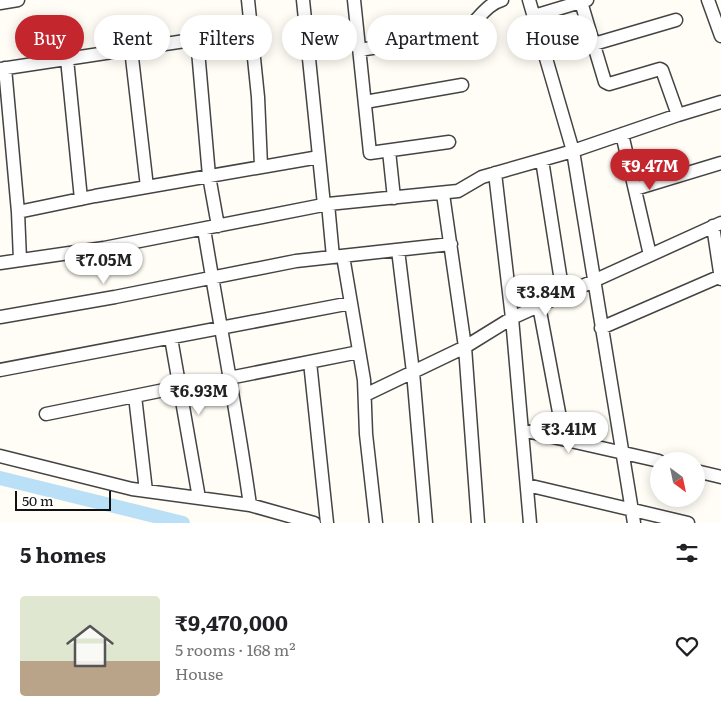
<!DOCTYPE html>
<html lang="en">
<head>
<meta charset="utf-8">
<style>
	:root { --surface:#fff; --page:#f2f2f2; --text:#202124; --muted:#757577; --accent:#c4262e }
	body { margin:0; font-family:Literata,serif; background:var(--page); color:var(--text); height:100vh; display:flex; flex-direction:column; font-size:19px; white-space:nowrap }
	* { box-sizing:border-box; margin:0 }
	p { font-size:16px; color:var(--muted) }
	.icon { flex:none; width:28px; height:28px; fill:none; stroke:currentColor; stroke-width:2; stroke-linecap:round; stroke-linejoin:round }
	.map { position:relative; height:523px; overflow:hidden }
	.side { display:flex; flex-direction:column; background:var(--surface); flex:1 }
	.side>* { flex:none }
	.hud { position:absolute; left:15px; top:15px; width:691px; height:45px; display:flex; gap:10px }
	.needle { width:32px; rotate:147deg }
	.controls { position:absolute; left:650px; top:452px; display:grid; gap:10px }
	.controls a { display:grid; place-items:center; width:55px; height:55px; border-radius:50%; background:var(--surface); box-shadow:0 2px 12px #0003; font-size:25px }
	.scale { position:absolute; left:15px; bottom:12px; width:96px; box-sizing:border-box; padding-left:5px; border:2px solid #111; border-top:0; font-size:14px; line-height:18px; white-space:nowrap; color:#111; -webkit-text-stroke:4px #fff; paint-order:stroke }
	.price { position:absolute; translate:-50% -42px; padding:0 11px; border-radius:18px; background:#fff; color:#222; font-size:16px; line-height:32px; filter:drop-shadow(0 1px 2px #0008) }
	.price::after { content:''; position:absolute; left:50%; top:30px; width:15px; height:11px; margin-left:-8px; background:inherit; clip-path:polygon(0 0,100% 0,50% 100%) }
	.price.selected { background:var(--accent); color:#fff }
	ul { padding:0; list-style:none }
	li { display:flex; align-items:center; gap:15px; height:125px; padding:0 20px }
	li span { display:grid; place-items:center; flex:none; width:140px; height:100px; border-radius:5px; color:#555 }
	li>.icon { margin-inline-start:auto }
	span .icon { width:60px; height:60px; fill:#fffc; stroke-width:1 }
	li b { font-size:21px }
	h2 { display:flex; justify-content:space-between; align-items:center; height:60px; padding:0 20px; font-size:21px }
	.tag { padding:0 18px; border-radius:22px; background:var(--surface); box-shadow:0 2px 12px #0003; font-size:18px; line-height:45px }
	.tag.selected { background:var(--accent); color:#fff }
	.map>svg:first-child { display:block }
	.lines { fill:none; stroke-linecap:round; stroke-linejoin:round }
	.canal { stroke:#b9e0f7; stroke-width:14 }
	.minor-casing { stroke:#444; stroke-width:15 }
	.minor { stroke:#fff; stroke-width:12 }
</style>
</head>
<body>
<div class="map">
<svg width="721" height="523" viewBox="0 0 721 523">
	<rect width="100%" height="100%" fill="#fffdf5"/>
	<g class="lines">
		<path class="canal" d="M0,478l183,45"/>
		<g class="minor-casing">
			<path id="minor" d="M248,0l10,97 3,69
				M303,0l21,205
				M354,0l16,153 79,-11
				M529,0l44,151 61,372
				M708,0l13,36
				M581,2l24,80 4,2 51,-15 2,1 16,45
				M0,3l18,-3
				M534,16l53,-16
				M197,39l12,137 9,50
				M594,44l82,-24
				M131,49l16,138
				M359,50l97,-15c19,-7 27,-30 46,-35
				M67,59l14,140
				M5,68l13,144 2,48
				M0,69l251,-38
				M365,102l97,-17
				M622,134l28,121
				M389,151l5,47
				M542,160l21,134
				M495,173l17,145 18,205
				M635,189l86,-26
				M443,194l22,153 13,176
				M328,204l5,53
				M18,212l77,-16 224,-39
				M713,226l8,53
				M204,229c15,92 33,183 46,276
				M398,250l15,122 13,151
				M343,256l21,124 2,54 10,89
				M0,263l104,-15 224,-44 130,-13 24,-14 91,-26 105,-36 43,-13
				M539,306l25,133
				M0,317l115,-20 181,-36 155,-17
				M601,328l120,-52
				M171,338l28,160
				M310,362l17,161
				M0,370l351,-67
				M229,378l130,-26
				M365,395l100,-48 47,-29 209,-95
				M135,396l11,95
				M46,414l133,-27
				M522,430l137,31
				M0,456l132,33 118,16 64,18
				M696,471l25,6
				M527,485l161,38"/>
		</g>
		<use href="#minor" class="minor"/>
	</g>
</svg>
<div class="controls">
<a><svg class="needle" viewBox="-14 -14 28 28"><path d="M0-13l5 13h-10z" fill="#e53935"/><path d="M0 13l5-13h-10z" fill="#757577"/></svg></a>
</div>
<div class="scale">50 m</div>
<b class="price selected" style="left:650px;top:191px">₹9.47M</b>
<b class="price" style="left:104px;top:285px">₹7.05M</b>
<b class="price" style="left:546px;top:317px">₹3.84M</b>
<b class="price" style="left:199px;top:416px">₹6.93M</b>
<b class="price" style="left:569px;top:454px">₹3.41M</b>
<div class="hud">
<a class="tag selected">Buy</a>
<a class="tag">Rent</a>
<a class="tag">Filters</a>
<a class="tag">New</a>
<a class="tag">Apartment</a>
<a class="tag">House</a>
</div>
</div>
<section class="side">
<h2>5 homes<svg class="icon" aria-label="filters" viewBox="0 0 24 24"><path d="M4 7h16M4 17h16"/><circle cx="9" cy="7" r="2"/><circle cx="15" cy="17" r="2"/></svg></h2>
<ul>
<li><span style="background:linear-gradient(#dfe7d0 65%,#b9a48a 0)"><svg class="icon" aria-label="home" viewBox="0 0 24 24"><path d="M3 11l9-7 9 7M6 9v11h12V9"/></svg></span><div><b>₹9,470,000</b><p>5 rooms · 168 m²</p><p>House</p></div><svg class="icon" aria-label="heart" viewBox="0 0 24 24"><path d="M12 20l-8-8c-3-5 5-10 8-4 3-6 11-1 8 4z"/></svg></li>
</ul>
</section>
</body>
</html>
